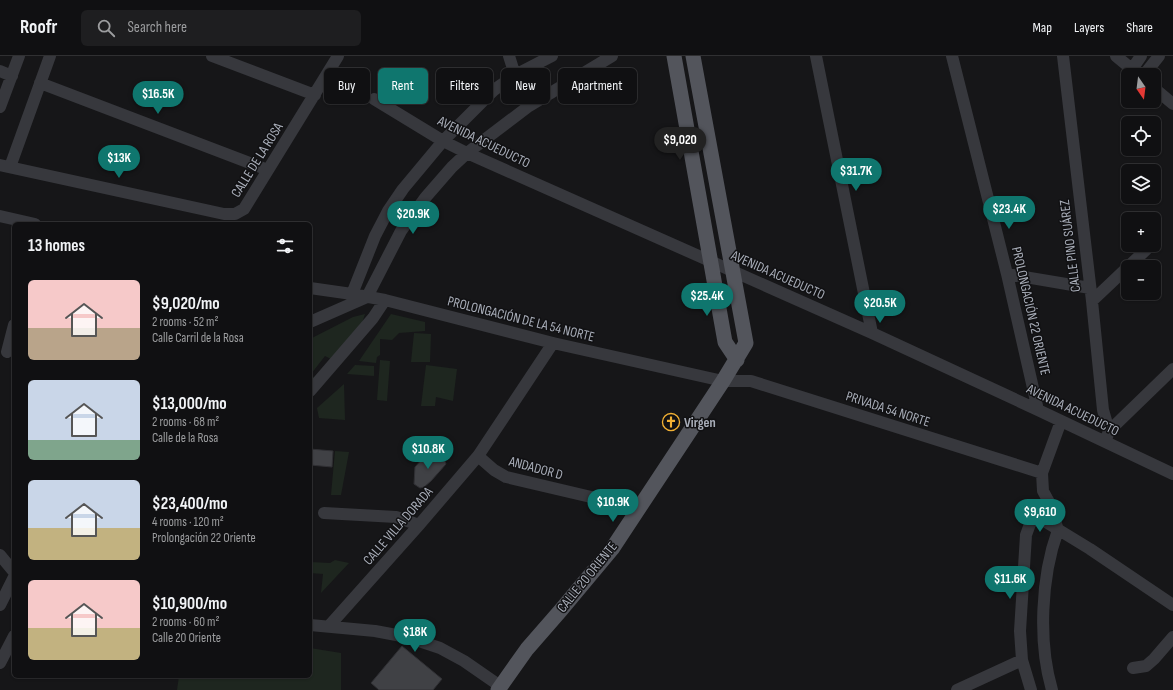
<!DOCTYPE html>
<html lang="en">
<head>
<meta charset="utf-8">
<style>
	:root { --surface:#101012; --page:#1e1e20; --text:#f1f3f6; --muted:#9c9d9f; --line:#303032; --accent:#0f766e }
	body { margin:0; font-family:"Sofia Sans Condensed",sans-serif; background:var(--page); color:var(--text); height:100vh; display:flex; flex-direction:column; font-size:15px; white-space:nowrap }
	* { box-sizing:border-box; margin:0 }
	p { font-size:13px; color:var(--muted) }
	.icon { flex:none; width:22px; height:22px; fill:none; stroke:currentColor; stroke-width:2; stroke-linecap:round; stroke-linejoin:round }
	.map { position:relative; flex:1; overflow:hidden }
	.drawer { position:absolute; left:12px; top:166px; width:300px; height:456px; display:flex; flex-direction:column; background:var(--surface); border-radius:6px; box-shadow:0 1px 3px #0004,0 0 0 1px var(--line) }
	.drawer>* { flex:none }
	.guide { position:absolute; left:324px; top:12px; width:380px; height:36px; display:flex; gap:8px }
	.needle { width:26px; rotate:166deg }
	.controls { position:absolute; left:1121px; top:12px; display:grid; gap:8px }
	.controls a { display:grid; place-items:center; width:40px; height:40px; border-radius:6px; background:var(--surface); box-shadow:0 1px 3px #0004,0 0 0 1px var(--line); font-size:20px }
	.price { position:absolute; translate:-50% -34px; padding:0 9px; border-radius:14px; background:var(--accent); color:#fff; font-size:13px; line-height:26px; filter:drop-shadow(0 1px 2px #0008) }
	.price::after { content:''; position:absolute; left:50%; top:24px; width:12px; height:9px; margin-left:-6px; background:inherit; clip-path:polygon(0 0,100% 0,50% 100%) }
	.price.on { background:#222; color:#fff }
	ul { padding:0; list-style:none }
	li { display:flex; align-items:center; gap:12px; height:100px; padding:0 16px }
	li span { display:grid; place-items:center; flex:none; width:112px; height:80px; border-radius:6px; color:#555 }
	li>.icon { margin-inline-start:auto }
	span .icon { width:48px; height:48px; fill:#fffc; stroke-width:1 }
	li b { font-size:17px }
	h2 { display:flex; justify-content:space-between; align-items:center; height:48px; padding:0 16px; font-size:17px }
	.chip { padding:0 14px; border-radius:6px; background:var(--surface); box-shadow:0 1px 3px #0004,0 0 0 1px var(--line); font-size:14px; line-height:36px }
	.chip.on { background:var(--accent); color:#fff }
	header { display:flex; align-items:center; gap:24px; box-sizing:border-box; height:56px; padding:0 20px; background:var(--surface); border-bottom:1px solid var(--line) }
	header strong { font-size:19px }
	nav { display:flex; gap:22px; margin-inline-start:auto; font-size:14px }
	.search { width:280px; height:36px; background:var(--page); display:flex; align-items:center; gap:10px; box-sizing:border-box; padding:0 14px; border-radius:6px; color:var(--muted); font-size:15px }
	.map>svg:first-child { display:block }
	.green { fill:#1e261f }
	.building { fill:#404145; stroke:#303034 }
	.lines { fill:none; stroke-linecap:round; stroke-linejoin:round }
	.minor { stroke:#37383d; stroke-width:12 }
	.major { stroke:#53555c; stroke-width:15 }
	.labels { text-anchor:middle; dominant-baseline:central; stroke-width:3; stroke-linejoin:round; paint-order:stroke }
	.street-label { font-size:14px; fill:#a8adb8; stroke:#111113 }
	.poi-label { font-size:14px; font-weight:bold; fill:#a8adb8; stroke:#111113; text-anchor:start }
</style>
</head>
<body>
<header>
<strong>Roofr</strong>
<div class="search"><svg class="icon" aria-label="search" viewBox="0 0 24 24"><circle cx="10" cy="10" r="6"/><path d="M15 15l6 6"/></svg>Search here</div>
<nav><a>Map</a><a>Layers</a><a>Share</a></nav>
</header>
<div class="map">
<svg width="1173" height="634" viewBox="0 0 1173 634">
	<rect width="100%" height="100%" fill="#161618"/>
	<path class="green" d="M365,258l-9,28 -23,18 -8,-4 -14,18 4,5 -5,6v-46l43,-22z
		M391,258l34,8v9l-26,2 -7,7 -12,-1v16l-3,2 -1,6 -17,-2z
		M414,277l17,1 -1,28h-19z
		M380,304l10,1 -3,40 -10,-1z
		M355,309l19,1v10l-27,-2z
		M426,309l31,4 -4,32 -17,-4 -1,9h-14z
		M344,328l1,36 -26,-2 -2,-10z
		M335,395l14,1 -8,43h-10z
		M335,504l14,3 -28,30 2,-19 -13,-1v-11l20,1z
		M310,592l31,5v37h-164l2,-14h131z"/>
	<path class="building" d="M669,364l5,1 -1,3 -5,-2z
		M310,393l23,2 -1,16 -22,-2z
		M424,401l20,1 2,6 -15,17 -7,6 -4,1 -6,-4 1,-17z
		M402,590l40,33 -9,11h-54l-8,-7z"/>
	<g class="lines">
		<path class="minor" d="M212,0l103,39
			M509,0l6,19 14,31
			M816,0l56,277
			M952,0l55,218 31,136
			M1063,0l29,245 11,109 6,21
			M1116,0l23,19
			M1132,13l9,-13
			M0,15l12,5
			M1144,19l15,-19
			M40,27l228,87
			M1154,32l19,16
			M374,43l69,42 24,12 405,180 166,77 135,64
			M0,51l19,-51
			M0,109l224,49h11l9,-5 94,-153
			M10,111l40,-111
			M0,160l35,8
			M1007,218l83,14
			M310,232l42,6 33,6 168,43 170,38h28l291,92
			M352,238l23,-58 13,-25 15,-22 40,-48 51,-51 21,-15 37,-19
			M367,241l34,-66 24,-33 27,-31 15,-14 62,-47 83,-50
			M1092,245l58,-55
			M310,266l57,-25
			M7,296l7,-27
			M310,335l63,-73 12,-18
			M1107,381l2,-6 64,-62
			M478,400l16,14 12,7 132,31
			M324,457l72,4 23,8
			M1036,460l54,33 83,56
			M1058,474l-9,-28 -6,-11 -1,-18 19,-52
			M0,499l14,17
			M0,549l14,-28
			M310,569l65,6 32,6 33,11 24,13 36,25
			M329,570l90,-101 59,-69 75,-113
			M0,607l14,-27
			M1133,612l13,-2 8,-7 19,-22
			M957,634l65,-30
			M1031,634l-9,-30 -2,-29 6,-96 4,-11 19,-22
			M1052,634c-14,-48 -11,-113 6,-160"/>
		<path class="major" d="M674,0l51,286 12,18
			M498,634l29,-41 34,-39 51,-61 111,-168 23,-38 -53,-287"/>
	</g>
	<defs>
		<g id="church-ring" transform="scale(0.9)"><circle r="9.5" fill="#111113" stroke="#f2b134" stroke-width="1.5"/><path d="M-1.2-6h2.4v3.5h3.3v2.4h-3.3V6h-2.4V-.1h-3.3v-2.4h3.3Z" fill="#f2b134"/></g>
	</defs>
	<g fill-rule="evenodd">
		<use href="#church-ring" x="671" y="366"/>
	</g>
	<g class="labels">
		<g class="street-label">
			<text transform="translate(484 86) rotate(26)">AVENIDA ACUEDUCTO</text>
			<text transform="translate(257 104) rotate(-58)">CALLE DE LA ROSA</text>
			<text transform="translate(1070 190) rotate(-97)">CALLE PINO SUÁREZ</text>
			<text transform="translate(778 219) rotate(24)">AVENIDA ACUEDUCTO</text>
			<text transform="translate(1031 255) rotate(77)">PROLONGACIÓN 22 ORIENTE</text>
			<text transform="translate(521 263) rotate(14)">PROLONGACIÓN DE LA 54 NORTE</text>
			<text transform="translate(888 353) rotate(18)">PRIVADA 54 NORTE</text>
			<text transform="translate(1073 354) rotate(26)">AVENIDA ACUEDUCTO</text>
			<text transform="translate(536 412) rotate(15)">ANDADOR D</text>
			<text transform="translate(398 470) rotate(-49)">CALLE VILLA DORADA</text>
			<text transform="translate(587 521) rotate(-51)">CALLE 20 ORIENTE</text>
		</g>
		<g class="poi-label">
			<text x="684" y="366">Virgen</text>
		</g>
	</g>
</svg>
<div class="controls">
<a><svg class="needle" viewBox="-14 -14 28 28"><path d="M0-13l5 13h-10z" fill="#e53935"/><path d="M0 13l5-13h-10z" fill="#9c9d9f"/></svg></a>
<a><svg class="icon" aria-label="locate" viewBox="0 0 24 24"><circle cx="12" cy="12" r="6"/><path d="M12 2v4M12 18v4M2 12h4M18 12h4"/></svg></a>
<a><svg class="icon" aria-label="layers" viewBox="0 0 24 24"><path d="M12 4l9 5-9 5-9-5zM3 14l9 5 9-5"/></svg></a>
<a>+</a>
<a>−</a>
</div>
<b class="price" style="left:158px;top:59px">$16.5K</b>
<b class="price on" style="left:680px;top:105px">$9,020</b>
<b class="price" style="left:119px;top:123px">$13K</b>
<b class="price" style="left:856px;top:136px">$31.7K</b>
<b class="price" style="left:1009px;top:174px">$23.4K</b>
<b class="price" style="left:413px;top:179px">$20.9K</b>
<b class="price" style="left:707px;top:261px">$25.4K</b>
<b class="price" style="left:880px;top:268px">$20.5K</b>
<b class="price" style="left:428px;top:414px">$10.8K</b>
<b class="price" style="left:613px;top:467px">$10.9K</b>
<b class="price" style="left:1040px;top:477px">$9,610</b>
<b class="price" style="left:1010px;top:544px">$11.6K</b>
<b class="price" style="left:415px;top:597px">$18K</b>
<div class="guide">
<a class="chip">Buy</a>
<a class="chip on">Rent</a>
<a class="chip">Filters</a>
<a class="chip">New</a>
<a class="chip">Apartment</a>
</div>
<section class="drawer">
<h2>13 homes<svg class="icon" aria-label="filters" viewBox="0 0 24 24"><path d="M4 7h16M4 17h16"/><circle cx="9" cy="7" r="2"/><circle cx="15" cy="17" r="2"/></svg></h2>
<ul>
<li><span style="background:linear-gradient(#f6c9c9 60%,#b9a48a 0)"><svg class="icon" aria-label="home" viewBox="0 0 24 24"><path d="M3 11l9-7 9 7M6 9v11h12V9"/></svg></span><div><b>$9,020/mo</b><p>2 rooms · 52 m²</p><p>Calle Carril de la Rosa</p></div></li>
<li><span style="background:linear-gradient(#c9d6e8 75%,#7fa58c 0)"><svg class="icon" aria-label="home" viewBox="0 0 24 24"><path d="M3 11l9-7 9 7M6 9v11h12V9"/></svg></span><div><b>$13,000/mo</b><p>2 rooms · 68 m²</p><p>Calle de la Rosa</p></div></li>
<li><span style="background:linear-gradient(#c9d6e8 60%,#c2b280 0)"><svg class="icon" aria-label="home" viewBox="0 0 24 24"><path d="M3 11l9-7 9 7M6 9v11h12V9"/></svg></span><div><b>$23,400/mo</b><p>4 rooms · 120 m²</p><p>Prolongación 22 Oriente</p></div></li>
<li><span style="background:linear-gradient(#f6c9c9 60%,#c2b280 0)"><svg class="icon" aria-label="home" viewBox="0 0 24 24"><path d="M3 11l9-7 9 7M6 9v11h12V9"/></svg></span><div><b>$10,900/mo</b><p>2 rooms · 60 m²</p><p>Calle 20 Oriente</p></div></li>
</ul>
</section>
</div>
</body>
</html>
